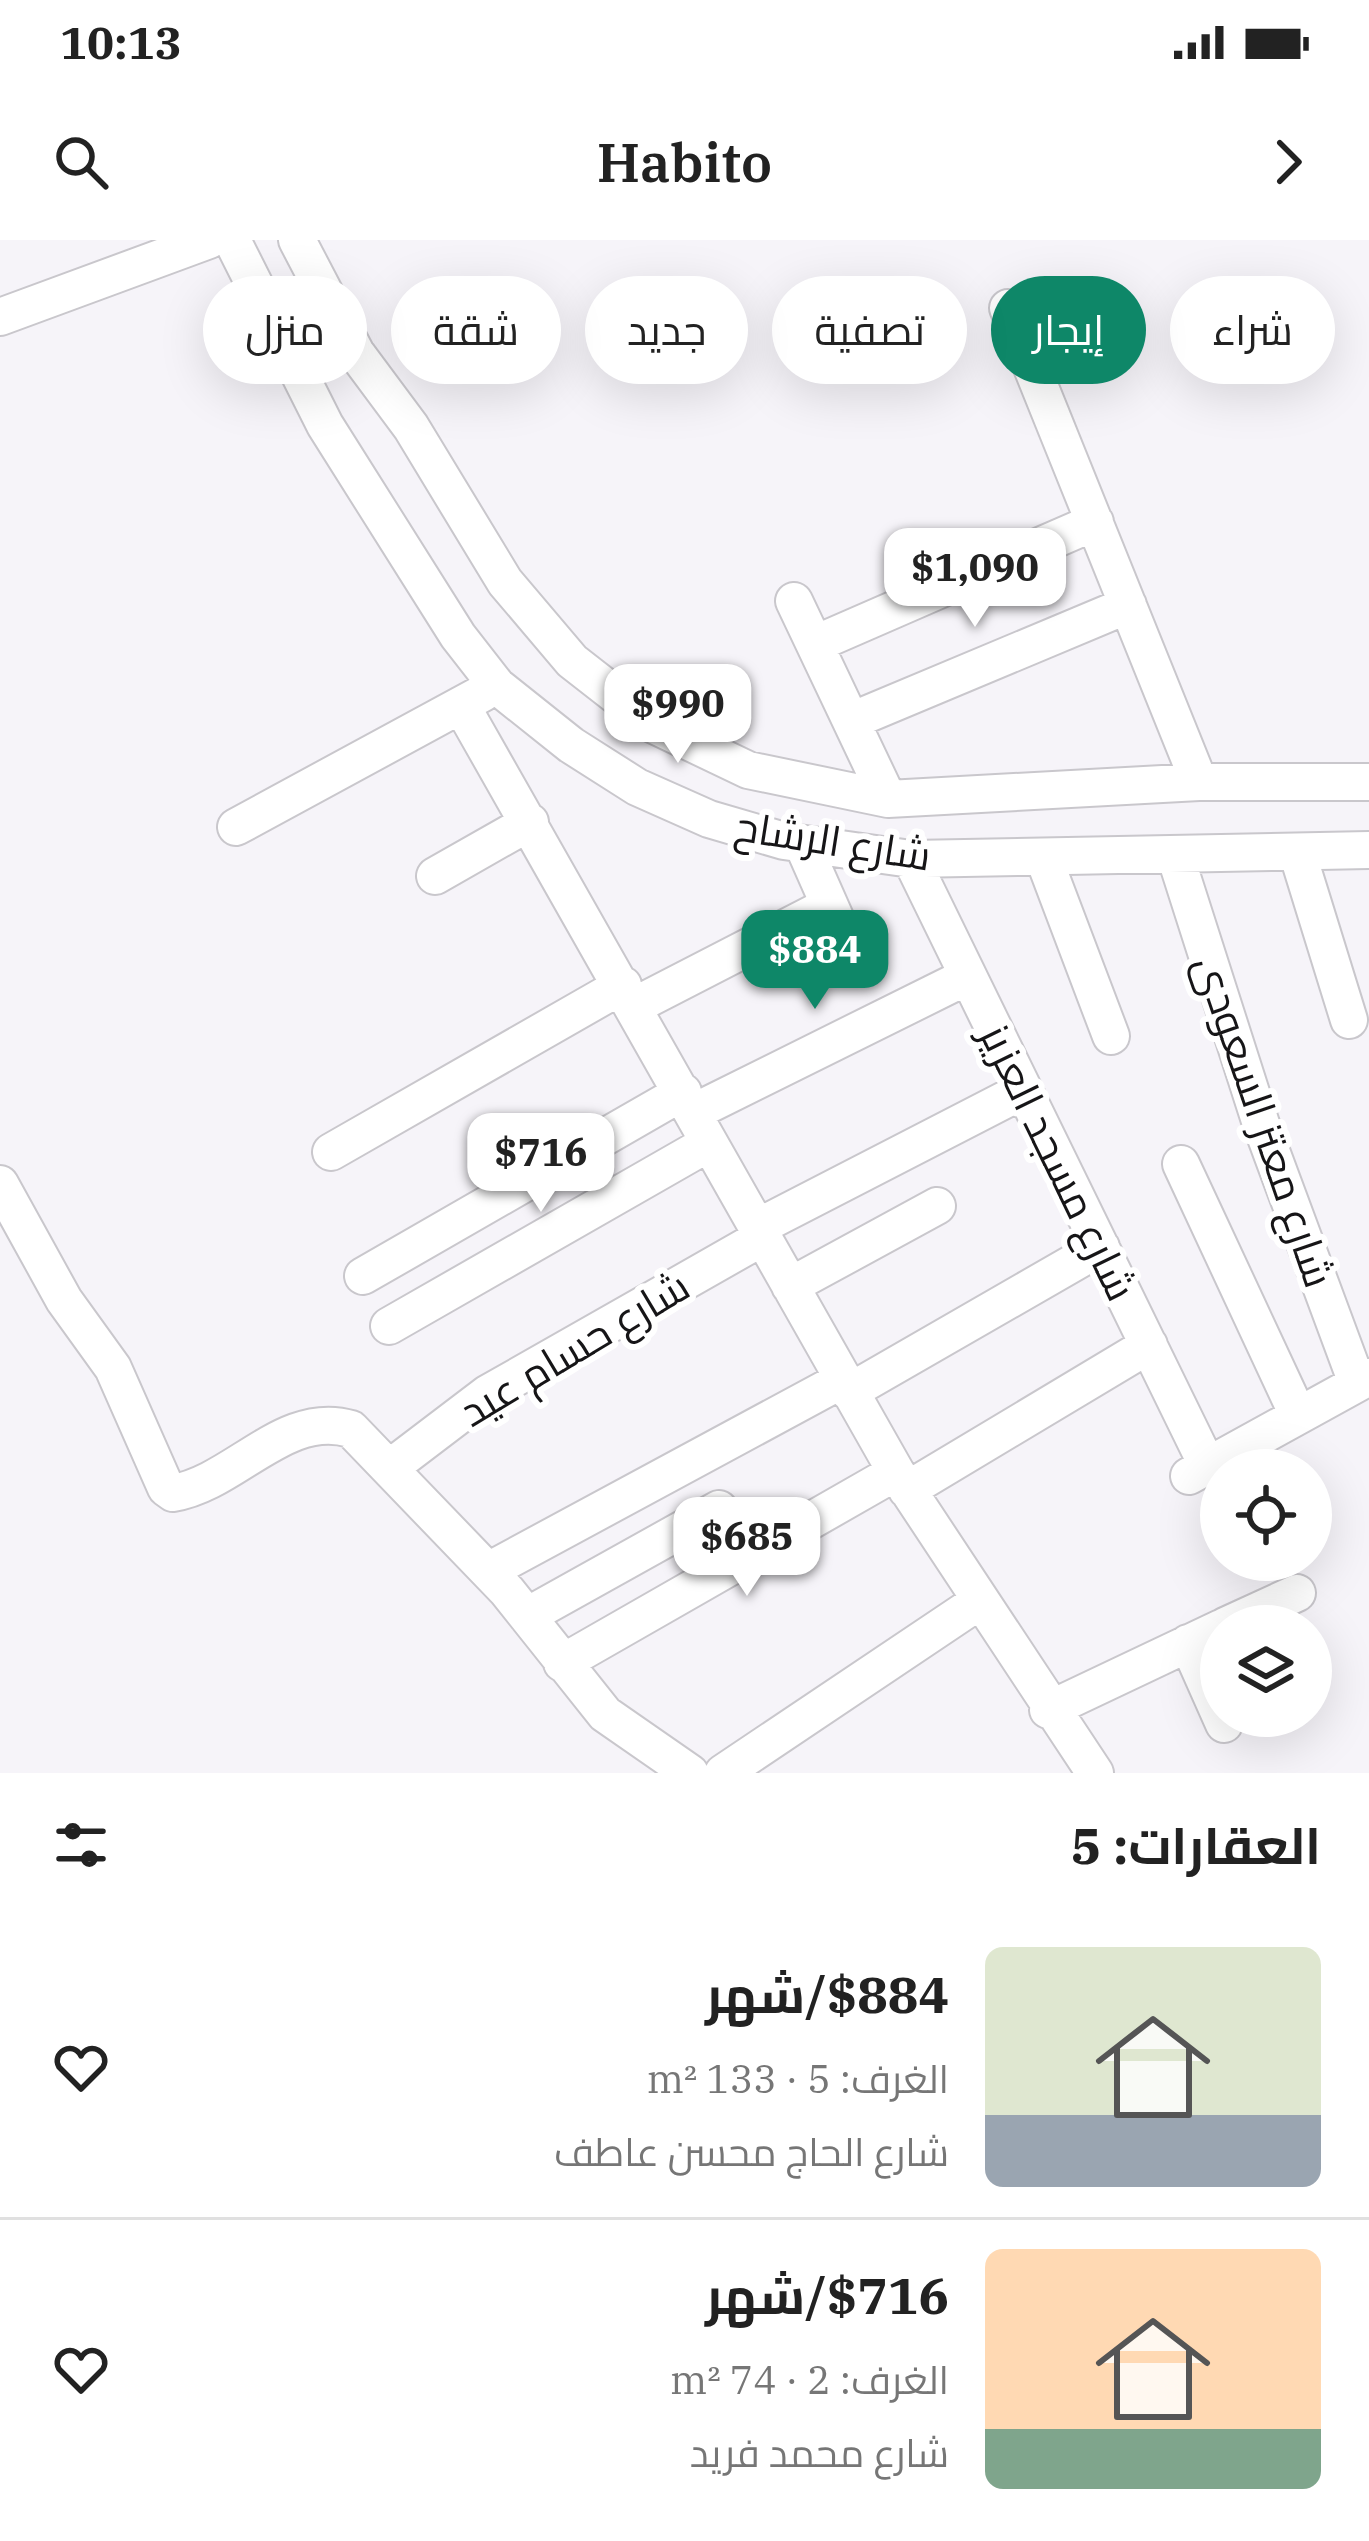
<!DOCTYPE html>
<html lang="ar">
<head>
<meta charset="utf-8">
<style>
	:root { --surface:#fff; --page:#f2f2f2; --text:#222; --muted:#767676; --line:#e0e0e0; --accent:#0e8768 }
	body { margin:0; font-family:"IBM Plex Serif",Cairo,serif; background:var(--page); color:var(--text); direction:rtl; height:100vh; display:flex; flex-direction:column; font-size:45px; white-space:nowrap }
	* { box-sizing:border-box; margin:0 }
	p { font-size:39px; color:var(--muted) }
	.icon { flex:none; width:66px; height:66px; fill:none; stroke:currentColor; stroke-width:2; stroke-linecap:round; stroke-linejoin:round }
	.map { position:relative; height:1533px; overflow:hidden; direction:ltr }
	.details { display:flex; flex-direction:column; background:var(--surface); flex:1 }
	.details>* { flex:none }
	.guide { position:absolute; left:36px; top:36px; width:1299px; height:108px; direction:rtl; display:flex; gap:24px }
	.buttons { position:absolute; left:1200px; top:1209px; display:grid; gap:24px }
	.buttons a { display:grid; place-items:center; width:132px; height:132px; border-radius:50%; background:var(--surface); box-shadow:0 12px 48px #0002; font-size:60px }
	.price { position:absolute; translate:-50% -102px; padding:0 27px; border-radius:24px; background:#fff; color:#222; font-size:39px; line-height:78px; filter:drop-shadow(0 3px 6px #0008) }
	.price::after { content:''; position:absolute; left:50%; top:72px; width:36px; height:27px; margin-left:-18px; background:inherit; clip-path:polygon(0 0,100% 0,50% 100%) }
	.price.current { background:var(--accent); color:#fff }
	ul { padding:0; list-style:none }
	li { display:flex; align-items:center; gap:36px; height:300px; padding:0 48px }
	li+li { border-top:3px solid var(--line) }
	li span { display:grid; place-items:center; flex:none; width:336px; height:240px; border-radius:18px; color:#555 }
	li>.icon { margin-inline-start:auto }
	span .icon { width:144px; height:144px; fill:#fffc; stroke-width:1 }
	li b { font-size:51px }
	h2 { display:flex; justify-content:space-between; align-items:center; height:144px; padding:0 48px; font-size:51px }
	.tag { padding:0 42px; border-radius:54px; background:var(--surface); box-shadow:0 12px 48px #0002; font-size:42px; line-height:108px }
	.tag.current { background:var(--accent); color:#fff }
	.status { display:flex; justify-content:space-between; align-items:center; height:84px; padding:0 60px; background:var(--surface); direction:ltr }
	.status svg { height:33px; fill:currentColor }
	header { display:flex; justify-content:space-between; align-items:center; height:156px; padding:0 48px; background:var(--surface); font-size:54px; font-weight:600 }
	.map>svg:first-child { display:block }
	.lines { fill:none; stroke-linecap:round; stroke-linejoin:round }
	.minor-casing { stroke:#c9c7cc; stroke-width:40 }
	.minor { stroke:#fff; stroke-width:36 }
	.labels { text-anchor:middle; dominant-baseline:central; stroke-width:12; stroke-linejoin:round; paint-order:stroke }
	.street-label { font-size:42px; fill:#161517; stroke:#fff }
</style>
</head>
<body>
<div class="status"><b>10:13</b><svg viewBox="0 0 49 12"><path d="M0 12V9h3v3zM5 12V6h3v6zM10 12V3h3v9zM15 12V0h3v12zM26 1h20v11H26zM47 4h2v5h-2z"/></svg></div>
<header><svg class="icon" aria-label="forward" viewBox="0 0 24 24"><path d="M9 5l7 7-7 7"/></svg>Habito<svg class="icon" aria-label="search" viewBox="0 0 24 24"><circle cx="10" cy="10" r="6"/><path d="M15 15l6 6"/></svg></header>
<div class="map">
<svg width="1369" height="1533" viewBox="0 0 1369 1533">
	<rect width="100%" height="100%" fill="#f6f4f9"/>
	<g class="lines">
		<g class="minor-casing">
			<path id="minor" d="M232,0l93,185 133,211 39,50 74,59 66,42 72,32 75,22 127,18 458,-9
				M297,0l59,113 55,74 94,155 67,79 82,64 94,45 140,29 311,-17h170
				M1008,68l191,474
				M0,77l209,-77
				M794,361l94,198
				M815,404l280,-122
				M461,465l435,767 199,301
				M851,481l277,-116
				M236,587l247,-134
				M803,605l53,120
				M1298,615l51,165
				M1176,618l85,266 96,259
				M911,619l296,606
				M1044,619l67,177
				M435,636l95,-54
				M634,766l194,-100
				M694,872l274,-136
				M331,912l292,-167
				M1181,924l116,249
				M0,944l64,116 49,68 53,120 7,5c62,-10 112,-84 178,-64l156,162 98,123 85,59
				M758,987l266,-137
				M363,1036l320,-184
				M790,1046l147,-80
				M389,1086l320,-183
				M849,1152l252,-145
				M391,1227l96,-73 276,-157
				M1189,1236l180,-99
				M907,1250l242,-145
				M488,1331l354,-191
				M527,1376l192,-107
				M1225,1386l72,-33
				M1188,1403l36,81
				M562,1423l334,-191
				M1048,1470l173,-82
				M723,1533l255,-171"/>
		</g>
		<use href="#minor" class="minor"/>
	</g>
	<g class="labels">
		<g class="street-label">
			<text transform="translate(833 600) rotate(9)">شارع الرشاح</text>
			<text transform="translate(1265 881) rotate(71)">شارع معتز السعودى</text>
			<text transform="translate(1059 922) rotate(64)">شارع مسجد العزيز</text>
			<text transform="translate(574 1108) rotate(-31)">شارع حسام عيد</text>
		</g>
	</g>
</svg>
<div class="buttons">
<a><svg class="icon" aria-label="locate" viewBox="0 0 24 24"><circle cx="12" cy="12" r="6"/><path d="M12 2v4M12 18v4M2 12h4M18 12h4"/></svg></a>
<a><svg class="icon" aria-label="layers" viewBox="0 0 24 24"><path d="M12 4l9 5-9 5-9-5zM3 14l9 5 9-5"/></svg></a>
</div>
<b class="price" style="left:975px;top:390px">$1,090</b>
<b class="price" style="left:678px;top:526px">$990</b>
<b class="price current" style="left:815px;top:772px">$884</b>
<b class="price" style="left:541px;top:975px">$716</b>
<b class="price" style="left:747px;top:1359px">$685</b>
<div class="guide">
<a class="tag">شراء</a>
<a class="tag current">إيجار</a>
<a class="tag">تصفية</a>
<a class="tag">جديد</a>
<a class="tag">شقة</a>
<a class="tag">منزل</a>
</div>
</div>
<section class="details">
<h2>العقارات: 5<svg class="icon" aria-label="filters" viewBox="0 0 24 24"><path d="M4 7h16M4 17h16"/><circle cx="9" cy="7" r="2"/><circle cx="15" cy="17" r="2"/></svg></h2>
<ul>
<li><span style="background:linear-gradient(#dfe7d0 70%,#9aa5b1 0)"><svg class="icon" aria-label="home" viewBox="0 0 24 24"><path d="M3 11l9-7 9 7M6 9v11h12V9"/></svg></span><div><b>$884/شهر</b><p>الغرف: 5 · 133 m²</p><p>شارع الحاج محسن عاطف</p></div><svg class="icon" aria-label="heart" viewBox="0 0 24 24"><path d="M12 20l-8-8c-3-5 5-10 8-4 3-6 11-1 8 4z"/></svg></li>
<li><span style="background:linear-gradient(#ffd9b3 75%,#7fa58c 0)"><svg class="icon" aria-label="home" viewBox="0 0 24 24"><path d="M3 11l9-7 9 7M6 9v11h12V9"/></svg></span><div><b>$716/شهر</b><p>الغرف: 2 · 74 m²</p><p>شارع محمد فريد</p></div><svg class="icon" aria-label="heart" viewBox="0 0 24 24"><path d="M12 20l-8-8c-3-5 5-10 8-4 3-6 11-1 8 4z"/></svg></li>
</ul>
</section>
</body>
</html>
